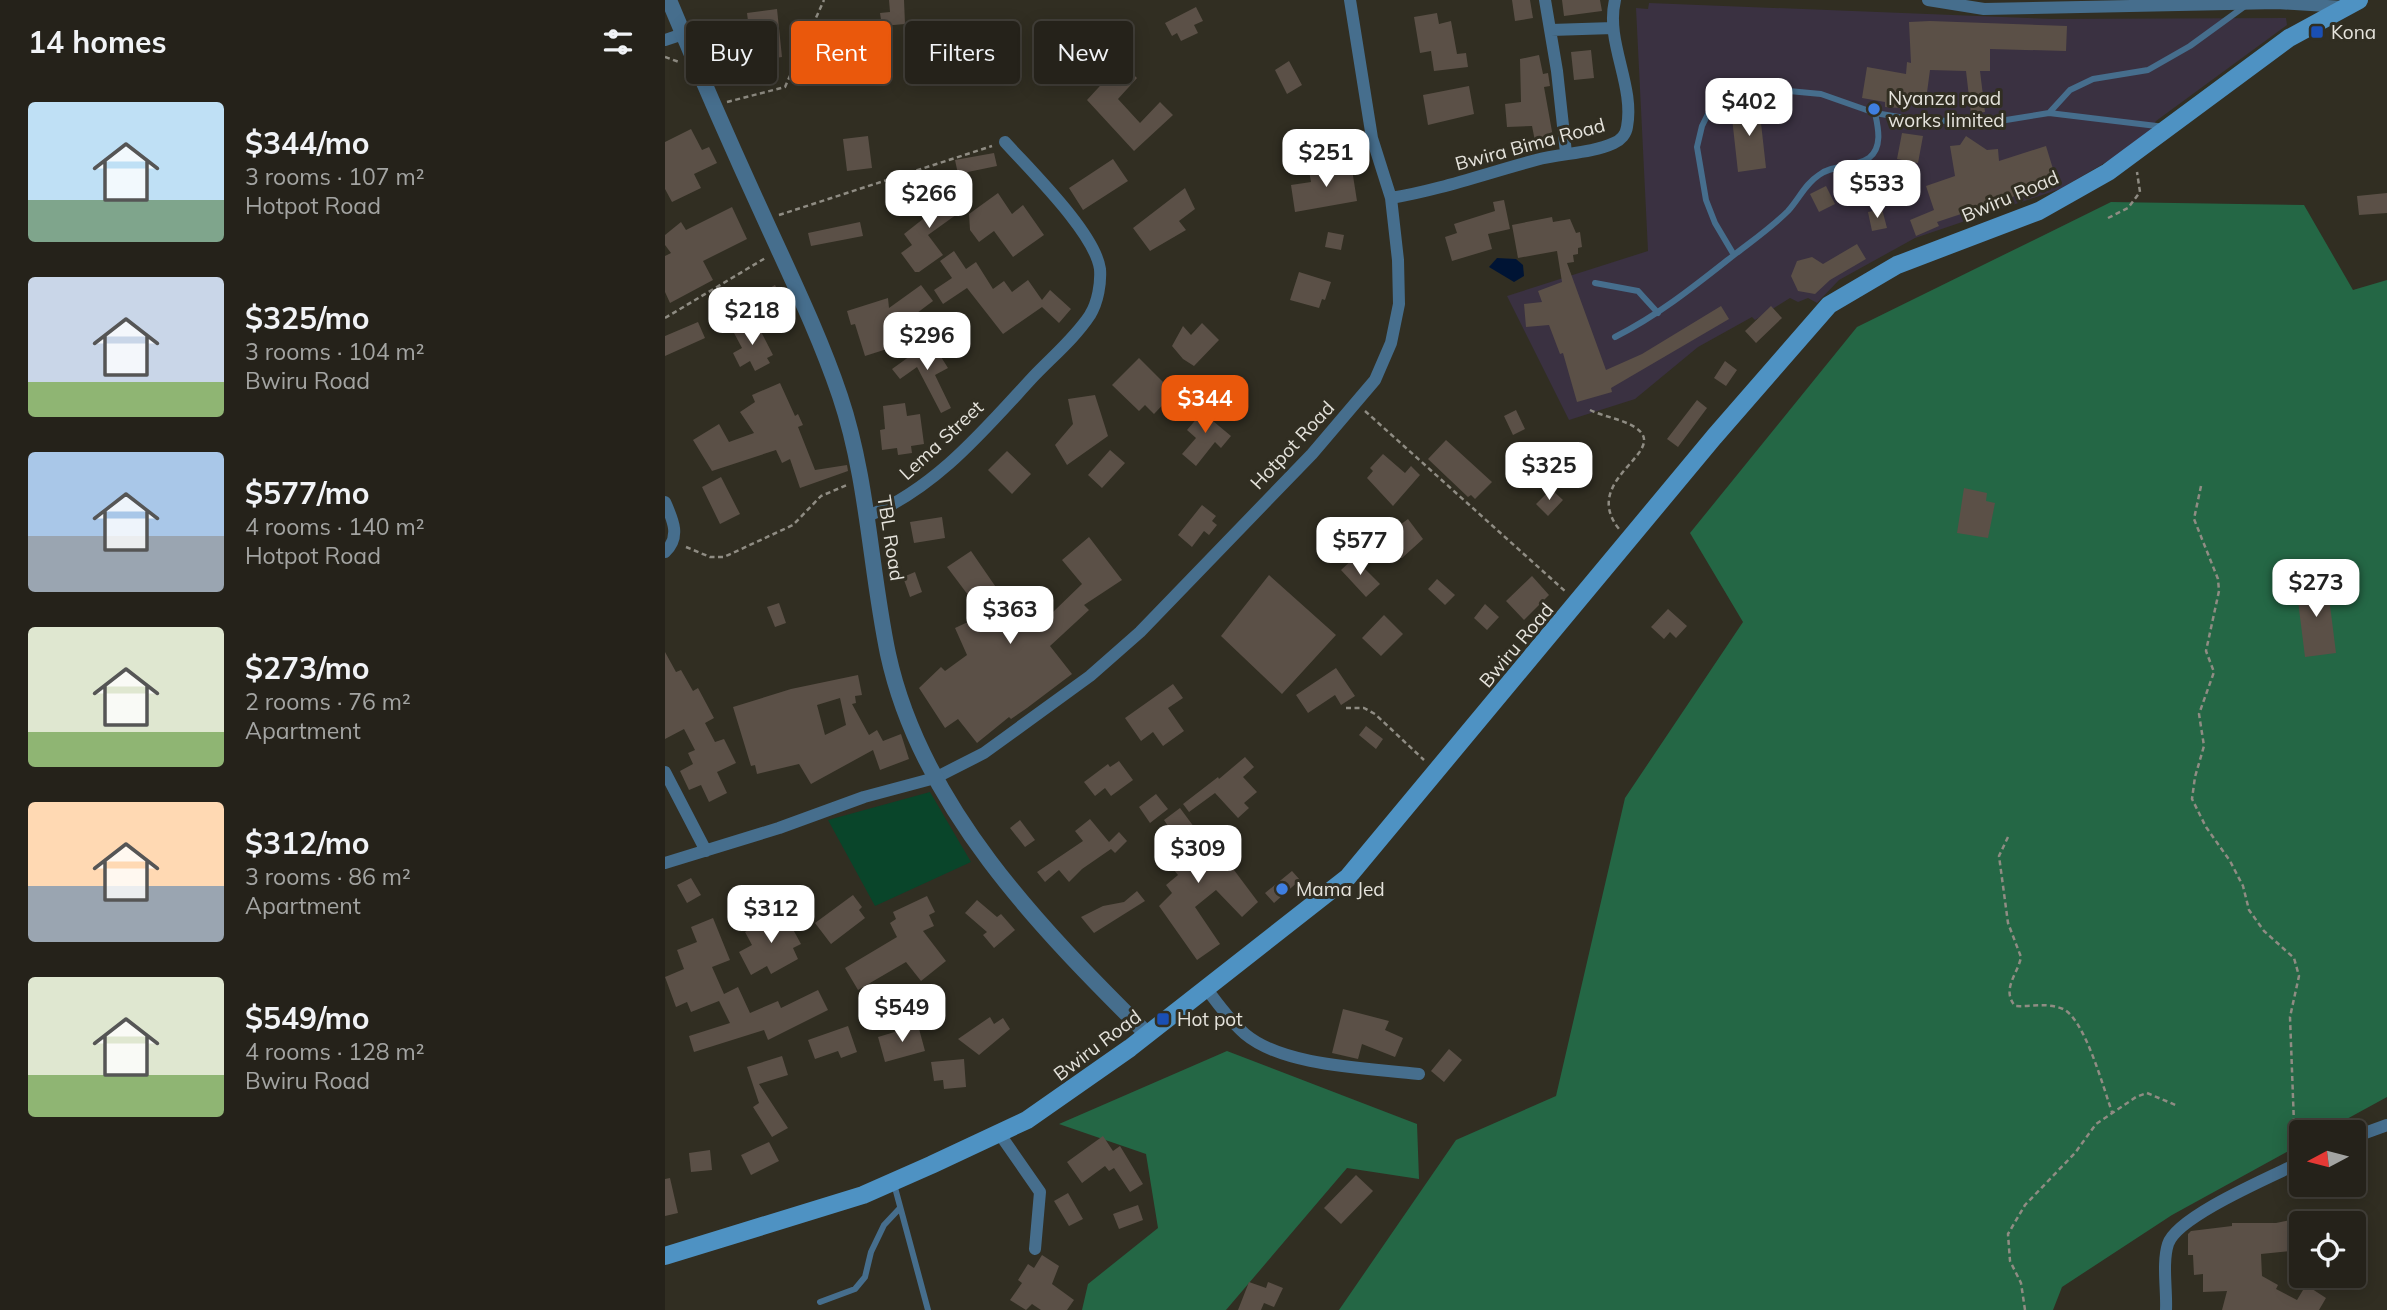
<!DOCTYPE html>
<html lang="en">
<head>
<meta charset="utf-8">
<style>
	:root { --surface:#25221a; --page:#2d2a23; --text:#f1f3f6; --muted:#a3a4a2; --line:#423f39; --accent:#ea580c }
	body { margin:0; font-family:Mulish,sans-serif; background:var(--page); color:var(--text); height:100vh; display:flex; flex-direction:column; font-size:26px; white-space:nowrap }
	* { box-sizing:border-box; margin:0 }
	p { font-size:23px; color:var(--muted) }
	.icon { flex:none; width:38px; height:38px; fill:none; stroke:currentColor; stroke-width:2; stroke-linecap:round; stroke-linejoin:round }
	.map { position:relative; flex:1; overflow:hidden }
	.sheet { display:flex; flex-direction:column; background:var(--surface); width:665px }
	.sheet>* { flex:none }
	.guide { position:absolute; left:21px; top:21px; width:665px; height:63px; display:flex; gap:14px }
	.needle { width:46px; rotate:263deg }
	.buttons { position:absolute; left:1624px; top:1120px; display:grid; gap:14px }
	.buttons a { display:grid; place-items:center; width:77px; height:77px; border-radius:7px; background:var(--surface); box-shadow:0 4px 18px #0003,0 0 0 2px var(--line); font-size:35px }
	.price { position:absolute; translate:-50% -60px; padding:0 16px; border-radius:14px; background:#fff; color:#222; font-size:23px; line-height:46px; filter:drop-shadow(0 2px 4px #0008) }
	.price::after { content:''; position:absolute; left:50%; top:42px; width:21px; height:16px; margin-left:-10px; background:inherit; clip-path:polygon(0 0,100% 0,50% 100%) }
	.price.selected { background:var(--accent); color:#fff }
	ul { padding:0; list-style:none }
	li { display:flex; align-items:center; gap:21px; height:175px; padding:0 28px }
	li span { display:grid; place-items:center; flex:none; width:196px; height:140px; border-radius:7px; color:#555 }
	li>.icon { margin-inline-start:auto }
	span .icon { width:84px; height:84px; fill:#fffc; stroke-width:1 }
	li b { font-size:30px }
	h2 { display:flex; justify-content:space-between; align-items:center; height:84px; padding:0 28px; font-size:30px }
	.pill { padding:0 24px; border-radius:7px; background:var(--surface); box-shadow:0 4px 18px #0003,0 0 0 2px var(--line); font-size:24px; line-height:63px }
	.pill.selected { background:var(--accent); color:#fff }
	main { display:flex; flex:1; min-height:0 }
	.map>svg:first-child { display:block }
	.industrial { fill:#3a3141 }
	.green { fill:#09452a }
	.forest { fill:#246745 }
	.water { fill:#001434 }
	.building { fill:#5b5047; fill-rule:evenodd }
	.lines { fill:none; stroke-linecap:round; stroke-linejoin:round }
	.path { stroke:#8f8c83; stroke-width:2.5; stroke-dasharray:5 3.5; stroke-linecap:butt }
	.service { stroke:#466e8d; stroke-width:6 }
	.minor { stroke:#466e8d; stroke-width:12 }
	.tertiary { stroke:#466e8d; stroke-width:16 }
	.secondary { stroke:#4e92c3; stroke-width:18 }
	.transit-dot { fill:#1a4fb4; stroke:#312e22; stroke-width:2.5 }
	.shop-dot { fill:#3f7fe0; stroke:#312e22; stroke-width:2.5 }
	.labels { text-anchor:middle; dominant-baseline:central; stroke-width:6; stroke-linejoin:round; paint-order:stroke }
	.poi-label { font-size:19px; fill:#e5e3dc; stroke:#312e22; text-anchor:start }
	.street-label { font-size:19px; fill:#e5e3dc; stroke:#312e22 }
</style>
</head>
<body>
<main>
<section class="sheet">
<h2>14 homes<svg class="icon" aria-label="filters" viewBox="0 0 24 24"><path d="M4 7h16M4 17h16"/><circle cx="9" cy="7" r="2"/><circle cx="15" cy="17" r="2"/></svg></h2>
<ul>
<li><span style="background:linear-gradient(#bfe0f5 70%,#7fa58c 0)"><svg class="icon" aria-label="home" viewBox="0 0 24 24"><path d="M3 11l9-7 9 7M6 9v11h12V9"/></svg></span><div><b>$344/mo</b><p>3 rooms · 107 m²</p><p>Hotpot Road</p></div></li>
<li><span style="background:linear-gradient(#c9d6e8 75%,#8fb573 0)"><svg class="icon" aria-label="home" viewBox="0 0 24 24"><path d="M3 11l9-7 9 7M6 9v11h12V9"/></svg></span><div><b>$325/mo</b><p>3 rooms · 104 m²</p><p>Bwiru Road</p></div></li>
<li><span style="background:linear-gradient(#a9c7e8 60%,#9aa5b1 0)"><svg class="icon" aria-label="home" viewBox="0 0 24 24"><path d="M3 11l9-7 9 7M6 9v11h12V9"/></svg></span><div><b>$577/mo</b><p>4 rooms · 140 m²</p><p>Hotpot Road</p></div></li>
<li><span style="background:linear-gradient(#dfe7d0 75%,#8fb573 0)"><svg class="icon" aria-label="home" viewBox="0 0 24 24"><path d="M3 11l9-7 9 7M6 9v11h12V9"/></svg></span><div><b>$273/mo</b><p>2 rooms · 76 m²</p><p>Apartment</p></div></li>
<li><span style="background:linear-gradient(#ffd9b3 60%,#9aa5b1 0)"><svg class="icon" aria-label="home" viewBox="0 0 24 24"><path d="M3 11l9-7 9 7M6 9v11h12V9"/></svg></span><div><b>$312/mo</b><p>3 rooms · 86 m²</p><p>Apartment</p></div></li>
<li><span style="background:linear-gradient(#dfe7d0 70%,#8fb573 0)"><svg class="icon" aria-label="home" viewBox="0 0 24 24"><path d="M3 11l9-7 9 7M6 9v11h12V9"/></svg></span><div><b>$549/mo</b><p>4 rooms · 128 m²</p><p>Bwiru Road</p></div></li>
</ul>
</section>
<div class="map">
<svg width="1722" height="1310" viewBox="0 0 1722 1310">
	<rect width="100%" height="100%" fill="#312e22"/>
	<path class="industrial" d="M984,3l404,16 233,-1 1,7 -131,96 -12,19 -84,49 -145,49 -76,42 -22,23 -9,-5 -10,4 -8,-4 -35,22 -3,-3 -54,30 -63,52 -66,21 -62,-124 141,-45 -12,-243 12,1z"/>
	<path class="green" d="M265,792l41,70 -96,44 -47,-86z"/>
	<path class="forest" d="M1446,202l193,3 49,85 34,-10v817l-64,35h-22v12l-129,71 -110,72 -9,23h-714l117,-170 100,-44 69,-298 118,-176 -53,-89 167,-206z
		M562,1051l190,73 2,55 -72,-11 -121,142h-144l6,-26 70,-56 -12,-74 -87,-30z"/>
	<path class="water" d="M832,258l19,1 7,6 1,11 -10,6 -25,-15z"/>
	<path class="building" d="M224,0h15l1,24 -23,2 -2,-13 10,-1z
		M847,0h18l3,18 -18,3z
		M897,0h38l2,11 -38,5z
		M531,7l7,14 -9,4 4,8 -17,8 -4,-8 -5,3 -7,-13z
		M112,9l5,48 -29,4 -6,-48z
		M772,13l2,11 12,-3 6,33 9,-1 2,14 -34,4 -3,-20 -11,2 -6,-36z
		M1265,21l137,5 -1,25 -76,-2v22h-10l5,41 -14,2 -5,-43 -36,-1 -4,30 -24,-2 -1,10 -16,-1v-5l-23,-4 5,-31 39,7 1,-12 4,1 -2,-41z
		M926,50l3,28 -20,2 -3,-28z
		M874,55l4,19 5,-1 2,13 -6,1 9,50 -18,4 -3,-15 -25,1 -2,-23 16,-2 -1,-43z
		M624,61l13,24 -15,9 -12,-24z
		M456,63l16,15 -19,21 22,24 20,-21 13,13 -39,36 -47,-51z
		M804,86l5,28 -46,11 -5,-30z
		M1094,105l7,63 -28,4 -7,-63z
		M26,129l11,21 7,-3 8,16 -23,11 7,14 -29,14 -7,-13v-47z
		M1237,133l21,3 -5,27 -21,-4z
		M203,136l4,32 -25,3 -4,-32z
		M1301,136l21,14 11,-1 1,12 47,-15 11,36 -120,40 2,4 -23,10 -6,-16 24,-10 -8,-24 29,-10 -5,-30 10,-1z
		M329,153l3,13 -39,8 -3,-14z
		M448,159l15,22 -45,29 -14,-22z
		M686,163l6,38 -62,11 -4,-27 20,-3 -2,-11z
		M276,185l19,27 -32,23 15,20 -24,17h-4l-14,-19 11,-8 -8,-11 29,-23 -10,-14z
		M1161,186l9,18 -16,8 -9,-18z
		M520,188l10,21 -16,12 7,9 -36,21 -17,-23z
		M333,193l14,21 11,-9 21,30 -31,22 -19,-26 -15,11 -9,-12 -1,-16z
		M1722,193v20l-28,2 -2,-19z
		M839,200l6,29 -22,5 4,15 -40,12 -7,-24 12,-4 -3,-9 41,-13 -2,-9z
		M67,207l15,32 -44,22 10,19 -43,23 -5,-11v-36l6,-3 -6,-8v-10l16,-13 5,8z
		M1217,209l5,19 -15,3 -4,-19z
		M887,217l1,5 17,-3 6,14 4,-1 2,15 -4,1v6l-5,1 1,7 -7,1 39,107 36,-16 79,-48 8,13 -118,69 1,4 -35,10 -14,-49 -3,1 -11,-29 -23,2 -2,-23 18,-2 -4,-11 24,-9 -5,-31 -39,7 -6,-33z
		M195,222l3,14 -52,10 -3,-13z
		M663,232l16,3 -3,15 -16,-3z
		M1192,244l9,15 -36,21 -15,14 -17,-3 -7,-15 6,-15 15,-4 11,7z
		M289,251l12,18 10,-7 17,27 11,-8 8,11 16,-12 14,20 8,-10 21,19 -12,14 -17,-16 -39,27 -36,-46 -24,16 -9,-14 18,-12 -12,-17z
		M634,272l32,10 -6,18 -3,-1 -3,9 -29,-8z
		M110,285l6,12 -29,16 -6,-11z
		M256,285l12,16 -16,12 14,22 -66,21 -10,-32 -4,1 -4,-14 41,-13 1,10z
		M1106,306l11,12 -26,25 -11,-12z
		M90,320l18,35 -6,3 3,5 -15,8 -5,-10 -10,6 -7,-14 9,-5 -9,-17z
		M33,322l7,16 -40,18v-20z
		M537,323l17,17 -25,26 -11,-7 -11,-13 11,-20 8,9z
		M266,341l17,27 -13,7 16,33 -10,5 -24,-46 -17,12 -8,-10z
		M474,358l35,35 -20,21 -9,-9 -6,6 -27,-26z
		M1060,361l12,9 -11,16 -12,-8z
		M115,383l15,33 3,-2 5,11 -5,2 17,43 32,-5 1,6 -48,17 -10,-29 -8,4 -6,-13 -64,21 -19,-31 26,-16 10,18 25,-9 -14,-21 15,-10 -3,-7z
		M430,395l13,41 -41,29 -12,-20 18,-21 -5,-25z
		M1032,400l10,8 -29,39 -11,-8z
		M240,403l2,13 13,-2 4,30 -13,2 1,7 -14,2 -1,-7 -15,2 -2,-20 5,-1 -2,-23z
		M545,403l11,10 -8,8 18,15 -10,12 -6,-6 -19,24 -14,-12 14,-16 -9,-8z
		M851,410l9,19 -12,6 -9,-19z
		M781,440l46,42 -17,17 -4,-4 -3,2 -40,-38z
		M445,450l15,13 -23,25 -14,-13z
		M342,451l24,23 -19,20 -24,-24z
		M718,454l22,19 6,-7 9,9 -27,31 -26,-28 6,-7 -3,-3z
		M56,477l19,37 -20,10 -18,-37z
		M1299,488l23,5 -1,8 9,2 -7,35 -31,-5z
		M886,489l12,11 -15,16 -12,-12z
		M537,505l14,11 -4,5 5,4 -8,10 -5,-4 -12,16 -14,-12z
		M277,517l3,21 -31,5 -4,-21z
		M743,519l15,20 -21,19 -9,1 -16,-17z
		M424,537l33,43 -38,25 5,5 -39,36 22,28 -45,34 -16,11 -2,-2 -32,26 -19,-24 -13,9 -26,-40 22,-21 4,4 22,-16 -12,-27 28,-13 -36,-48 24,-16 31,45 6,-4 22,32 18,-17 5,5 29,-28 -20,-24z
		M689,558l26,26 -14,13 -25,-27z
		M250,572l7,20 -12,5 -7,-20z
		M604,575l67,60 -54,59 -61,-58z
		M867,576l17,19 -25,25 -18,-19z
		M772,579l18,16 -10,10 -17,-16z
		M1662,581l9,72 -31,4 -9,-72z
		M114,603l7,20 -11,4 -8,-20z
		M820,604l14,13 -12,13 -13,-12z
		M1003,609l19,17 -11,12 -6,-6 -6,7 -13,-12z
		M719,615l19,19 -22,22 -19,-18z
		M0,652l11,20 5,-2 12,21 5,-3 16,30 -9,5 10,19 9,-3 12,24 -19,9 10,21 -18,9 -8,-17 -12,5 -9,-19 13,-7 -5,-11 7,-3 -11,-21 -19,10z
		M671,668l19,28 -14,9 -6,-10 -27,18 -12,-18z
		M193,675l4,20 -7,1 1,7 -4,1 17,31 8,-5 6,11 18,-7 8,25 -29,11 -7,-20 -62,34 -12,-20 -42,10 -2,-9 -4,1 -18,-59 58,-18zM175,698l6,27 -21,10 -8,-30z
		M508,684l10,14 -15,10 16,23 -21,15 -10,-14 -12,9 -16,-23z
		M701,726l17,13 -7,10 -17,-14z
		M580,757l9,10 -11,10 14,15 -13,11 5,5 -11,10 -23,-25 -26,19 -6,-8 35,-27 1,2z
		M454,761l14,19 -22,16 -6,-8 -10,8 -11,-14 24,-18 2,3z
		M491,794l12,15 -18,14 -11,-16z
		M515,808l43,58 5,-4 30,40 -16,15 -26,-27 -21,17 25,37 -23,16 -38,-54 13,-13 -6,-8 12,-10 -17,-21 17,-13 -14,-21z
		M425,819l19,23 10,-10 8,9 -12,12 -4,-4 -29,20 -13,13 -10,-12 -14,12 -8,-10 46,-31 -8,-10z
		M355,820l15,20 -10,7 -15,-19z
		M627,871l8,9 -26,23 -9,-10z
		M26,878l10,17 -14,8 -10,-18z
		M472,891l8,10 -51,32 -13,-16 22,-11 21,-4z
		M188,895l9,12 -3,3 6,8 -34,26 -16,-21z
		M262,896l8,16 -6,3 5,11 -11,5 23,30 -25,20 -15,-19 -48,28 -13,-22 52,-31 -7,-14 6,-4 -3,-7z
		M312,900l20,17 4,-3 14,16 -21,18 -11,-13 4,-3 -22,-19z
		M118,911l18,33 -8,4 5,11 -27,15 -4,-8 -16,9 -12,-23 13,-7 -7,-13z
		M48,918l17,42 -18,7 12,27 14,-7 12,26 28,-12 3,7 37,-18 10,20 -60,30 -4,-10 -70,22 -5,-16 41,-13 -11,-22 -28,11 -4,-10 -11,5 -11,-30 19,-8 -7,-19 20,-8 -6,-15z
		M678,1009l46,12 -4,9 18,8 -8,19 -33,-13 -4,15 -26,-6z
		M325,1017l4,7 9,-6 7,11 -31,26 -21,-16z
		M253,1025l7,26 -40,11 -7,-25z
		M183,1026l9,26 -16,6 -3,-7 -23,8 -7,-19z
		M784,1049l13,11 -18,22 -13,-11z
		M117,1056l6,19 -29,9 29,44 -16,9 -19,-30 6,-4 -12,-36z
		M299,1059l2,28 -22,2 -1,-9 -9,1 -3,-19z
		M438,1136l10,15 7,-5 23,38 -13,8 -16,-24 -5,3 -4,-5 -23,17 -15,-21z
		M104,1142l10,19 -28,14 -10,-20z
		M45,1150l2,20 -21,2 -2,-19z
		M691,1175l17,16 -32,33 -17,-16z
		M5,1178l8,35 -13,3v-37z
		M403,1193l15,26 -14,7 -15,-25z
		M473,1205l5,15 -24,9 -6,-15z
		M1636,1218v32l-40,4 1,22 16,9 -2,4 21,11 9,-15 20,13 -7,12h-97l5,-19 -24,1v-18l-9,1 -1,-20h-5v-21l3,-3 41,-5v-3h44z
		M1696,1233l5,34 -12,2v-35z
		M377,1255l17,11 -7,18 22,16 -7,10h-26l-9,-6 -6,6 -16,-10 12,-17 -4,-3 10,-16 6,4z
		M584,1282l17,6 2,-6 15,6 -9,19 -10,-4 -3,7h-23z"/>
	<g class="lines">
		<path class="path" d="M0,57l14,5
			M62,102l58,-15 39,-87
			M114,215l213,-69
			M1443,218l20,-10 12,-16 -3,-20
			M0,318l102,-61
			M925,410c14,7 33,9 46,18 35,24 -57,51 -17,101
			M700,411l201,181
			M1536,486l-7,33 24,60 1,12 -13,60 8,21 -15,42 5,32 -9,31 -3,22 14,28 24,34 13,25 6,24 15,21 30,27 5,18 -9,41 5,134
			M21,547l24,10h14l69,-32 28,-29 26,-11
			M681,708h18l11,6 49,46
			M1343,837l-9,19 9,67 13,34c-3,17 -20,32 -6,49 17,1 31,-4 48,3 22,10 41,81 49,103
			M1360,1310l-4,-27 -11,-22 -2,-27 17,-29 50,-52 21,-29 40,-27 11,-4 31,13"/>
		<path class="service" d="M1384,113l21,-23 23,-11 55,-9 42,-24 55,-40
			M1069,255l-19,-32 -9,-23 -9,-53 5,-21 11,-22 14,-12 17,-5 77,7 54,19 48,8 83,-1 43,-7 116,14
			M930,283l43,8 20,22
			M950,337c44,-22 81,-52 119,-82 18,-14 38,-28 54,-44 11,-12 17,-27 31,-36 14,-11 36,-7 50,-17 14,-11 9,-31 6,-45
			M229,1184l34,126
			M155,1302l35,-13 10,-12 6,-25 13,-27 16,-17"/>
		<path class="minor" d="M880,0l12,71 9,82
			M1263,0l56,9 293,-6 67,4
			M886,30l62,-2
			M0,40l18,-6
			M726,198c49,-8 96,-25 145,-38 25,-7 54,-6 78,-17 7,-3 12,-9 13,-16 8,-42 -22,-85 -12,-127
			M0,502c8,18 16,35 0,50
			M203,516c68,-28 116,-86 165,-139 19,-20 42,-39 57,-62 8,-13 11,-32 10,-46 -5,-36 -70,-99 -95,-127
			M0,772l41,79
			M0,863l114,-35 85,-31 71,-19 49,-25 106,-77 50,-44 172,-178 63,-74 16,-37 8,-39 -1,-44 -7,-62 -19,-60 -22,-138
			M541,988c12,16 24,33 39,46 39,33 124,34 174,40
			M334,1133l41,59 -5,57
			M1689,1137l33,-12
			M1501,1310c1,-20 -4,-47 2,-66 9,-28 105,-68 133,-82"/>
		<path class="tertiary" d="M4,0c31,75 64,150 98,224 26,57 53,113 73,172 28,83 30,172 48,258 33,152 152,274 259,380"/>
		<path class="secondary" d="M0,1256l198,-61 68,-30 96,-45 103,-72 218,-171 366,-440 115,-132 68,-40 142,-54 69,-39 181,-134 70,-38"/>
	</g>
	<g class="transit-dot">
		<rect x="1645" y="25" width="14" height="14" rx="3.5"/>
		<rect x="491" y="1012" width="14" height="14" rx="3.5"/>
	</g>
	<g class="shop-dot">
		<circle cx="1209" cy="109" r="7"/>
		<circle cx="617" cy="889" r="7"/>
	</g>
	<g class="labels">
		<g class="poi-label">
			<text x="1666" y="32">Kona</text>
			<text x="1223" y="98">Nyanza road<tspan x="1223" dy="22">works limited</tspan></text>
			<text x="631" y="889">Mama Jed</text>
			<text x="512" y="1019">Hot pot</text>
		</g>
		<g class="street-label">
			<text transform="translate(865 144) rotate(-15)">Bwira Bima Road</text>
			<text transform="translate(1345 196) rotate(-23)">Bwiru Road</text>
			<text transform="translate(276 440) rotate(-43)">Lema Street</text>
			<text transform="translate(627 445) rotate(-47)">Hotpot Road</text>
			<text transform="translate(226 538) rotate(81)">TBL Road</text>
			<text transform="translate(851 645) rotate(-50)">Bwiru Road</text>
			<text transform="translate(432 1045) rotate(-37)">Bwiru Road</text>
		</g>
	</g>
</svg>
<div class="buttons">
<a><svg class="needle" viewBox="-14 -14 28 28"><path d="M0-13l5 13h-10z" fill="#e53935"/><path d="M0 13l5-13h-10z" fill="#a3a4a2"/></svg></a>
<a><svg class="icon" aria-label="locate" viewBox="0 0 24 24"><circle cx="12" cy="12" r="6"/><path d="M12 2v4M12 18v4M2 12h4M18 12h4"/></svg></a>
</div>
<b class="price" style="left:1084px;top:138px">$402</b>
<b class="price" style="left:661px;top:189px">$251</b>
<b class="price" style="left:1212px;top:220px">$533</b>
<b class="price" style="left:264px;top:230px">$266</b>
<b class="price" style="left:87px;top:347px">$218</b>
<b class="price" style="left:262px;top:372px">$296</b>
<b class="price selected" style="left:540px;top:435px">$344</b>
<b class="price" style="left:884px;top:502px">$325</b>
<b class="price" style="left:695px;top:577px">$577</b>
<b class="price" style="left:1651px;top:619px">$273</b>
<b class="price" style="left:345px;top:646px">$363</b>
<b class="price" style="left:533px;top:885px">$309</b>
<b class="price" style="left:106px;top:945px">$312</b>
<b class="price" style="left:237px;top:1044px">$549</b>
<div class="guide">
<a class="pill">Buy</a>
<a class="pill selected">Rent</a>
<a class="pill">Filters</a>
<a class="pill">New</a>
</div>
</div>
</main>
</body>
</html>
